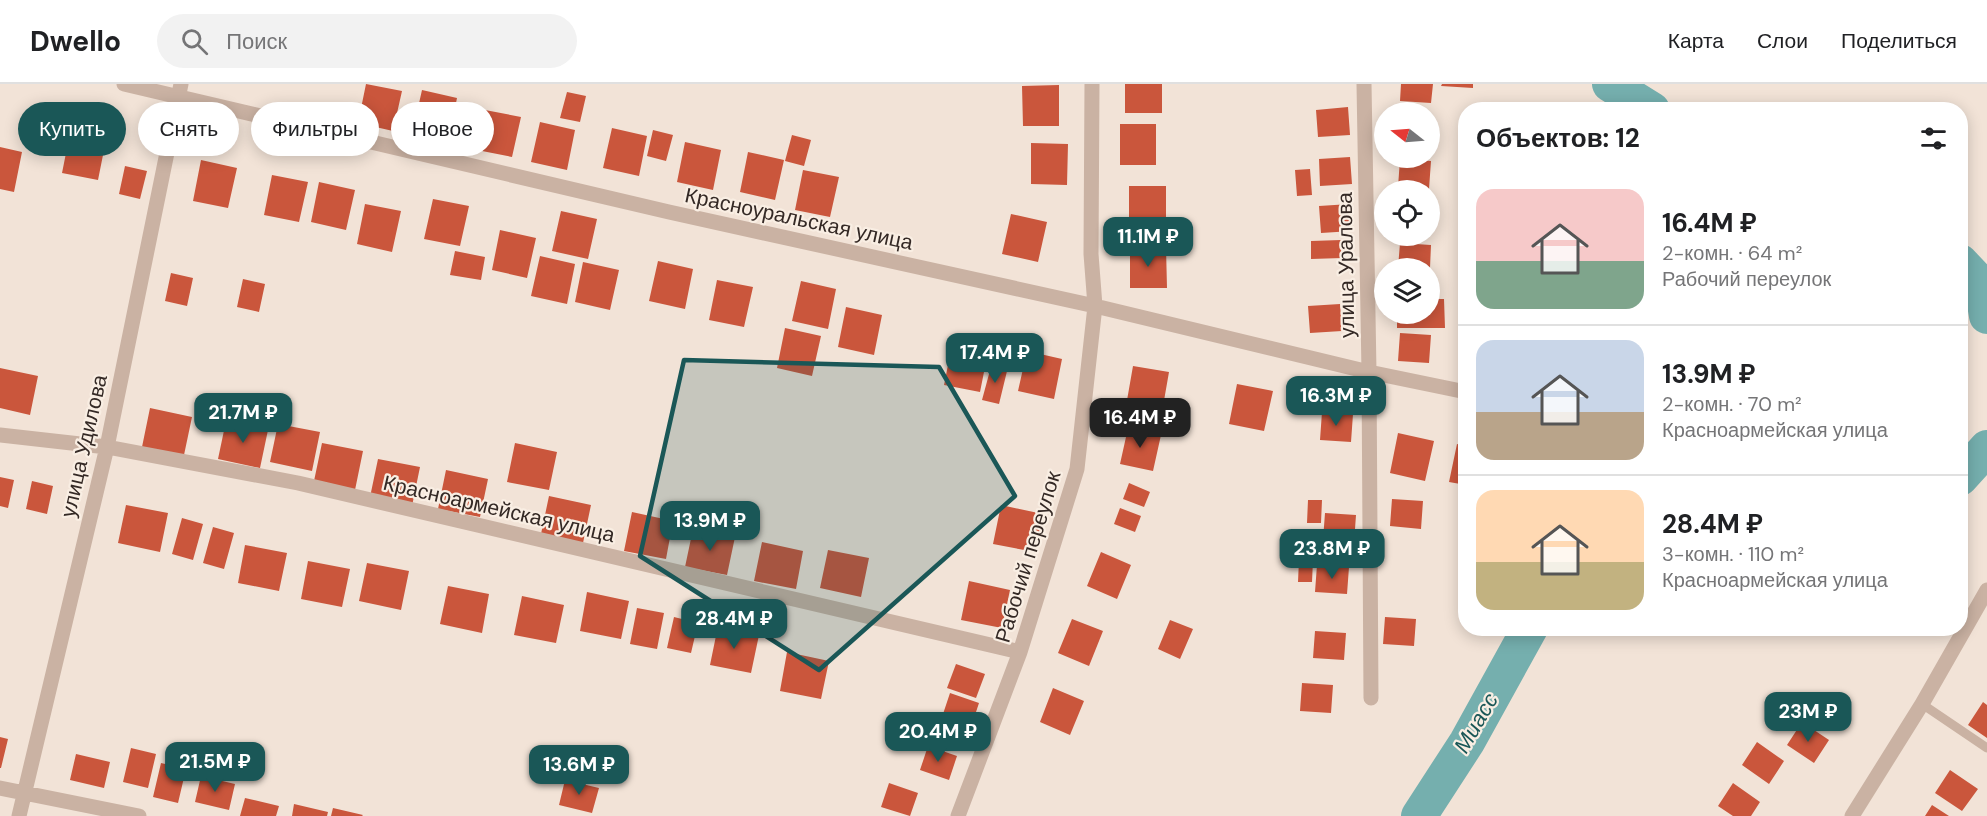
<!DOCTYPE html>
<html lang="ru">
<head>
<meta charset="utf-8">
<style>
	:root { --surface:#fff; --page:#f2f2f2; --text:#202124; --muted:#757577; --line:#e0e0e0; --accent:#1a5757 }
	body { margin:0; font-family:"DM Sans",sans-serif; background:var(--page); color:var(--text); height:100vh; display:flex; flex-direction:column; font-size:22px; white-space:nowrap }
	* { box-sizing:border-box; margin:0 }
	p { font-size:20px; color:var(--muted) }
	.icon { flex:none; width:33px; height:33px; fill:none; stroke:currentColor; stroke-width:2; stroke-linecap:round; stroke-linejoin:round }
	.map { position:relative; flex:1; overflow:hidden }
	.side { position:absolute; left:1458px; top:18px; width:510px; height:534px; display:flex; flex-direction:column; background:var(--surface); border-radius:24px; box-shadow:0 3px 15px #0003 }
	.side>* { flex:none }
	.top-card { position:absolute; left:18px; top:18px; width:570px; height:54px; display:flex; gap:12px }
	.needle { width:39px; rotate:287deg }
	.buttons { position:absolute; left:1374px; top:18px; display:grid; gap:12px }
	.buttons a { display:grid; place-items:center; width:66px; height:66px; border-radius:50%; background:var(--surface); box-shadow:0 3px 15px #0003; font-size:30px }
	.price { position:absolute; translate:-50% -51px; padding:0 14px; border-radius:12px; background:var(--accent); color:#fff; font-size:20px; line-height:39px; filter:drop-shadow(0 2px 3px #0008) }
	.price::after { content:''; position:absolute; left:50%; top:36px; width:18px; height:14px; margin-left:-9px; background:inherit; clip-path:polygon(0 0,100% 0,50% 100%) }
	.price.current { background:#222; color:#fff }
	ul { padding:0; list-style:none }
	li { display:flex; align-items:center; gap:18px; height:150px; padding:0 18px }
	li+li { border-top:2px solid var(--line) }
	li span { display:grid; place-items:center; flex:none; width:168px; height:120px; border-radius:18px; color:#555 }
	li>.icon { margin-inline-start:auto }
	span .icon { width:72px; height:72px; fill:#fffc; stroke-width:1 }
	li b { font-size:26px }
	h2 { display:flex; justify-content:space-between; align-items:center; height:72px; padding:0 18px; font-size:26px }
	.pill { padding:0 21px; border-radius:27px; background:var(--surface); box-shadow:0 3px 15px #0003; font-size:21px; line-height:54px }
	.pill.current { background:var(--accent); color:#fff }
	header { display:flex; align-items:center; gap:36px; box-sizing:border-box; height:84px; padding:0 30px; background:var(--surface); border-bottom:2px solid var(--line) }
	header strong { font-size:28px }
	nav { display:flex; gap:33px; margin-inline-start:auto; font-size:21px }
	.search { width:420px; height:54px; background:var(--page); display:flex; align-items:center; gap:15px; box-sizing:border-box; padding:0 21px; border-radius:33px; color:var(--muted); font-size:22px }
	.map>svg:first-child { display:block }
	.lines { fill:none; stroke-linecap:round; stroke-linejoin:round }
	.river { stroke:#75afae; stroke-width:36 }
	.building { fill:#ca563c }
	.service { stroke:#cab2a3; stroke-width:9 }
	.minor { stroke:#cab2a3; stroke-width:15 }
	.marked { fill:#1a5757; fill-opacity:0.2; stroke:#1a5757; stroke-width:4.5; stroke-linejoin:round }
	.labels { text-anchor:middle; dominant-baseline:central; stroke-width:4.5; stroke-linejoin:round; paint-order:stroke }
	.street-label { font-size:21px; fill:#342925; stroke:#f9eee3 }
	.water-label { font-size:22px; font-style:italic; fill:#1a5757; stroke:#f9eee3 }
</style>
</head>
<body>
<header>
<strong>Dwello</strong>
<div class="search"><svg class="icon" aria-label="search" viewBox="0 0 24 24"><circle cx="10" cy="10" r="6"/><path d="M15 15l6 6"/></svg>Поиск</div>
<nav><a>Карта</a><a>Слои</a><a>Поделиться</a></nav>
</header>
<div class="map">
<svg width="1987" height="732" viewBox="0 0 1987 732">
	<rect width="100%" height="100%" fill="#f2e3d7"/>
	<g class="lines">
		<path class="river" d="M1610,0l42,26
			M1960,178l22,23 5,31
			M1960,394l27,-30
			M1419,732l48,-74 63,-114"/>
	</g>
	<path class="building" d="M366,0l36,7 -9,40 -35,-8z
		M1125,0h37v29h-37z
		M1401,0h32l-2,19 -31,-2z
		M1442,0h31v4l-32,-2z
		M1059,1v41h-36l-1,-40z
		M422,6l35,8 -8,40 -36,-8z
		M567,8l19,4 -6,26 -20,-4z
		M1348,23l2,28 -32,2 -2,-27z
		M485,26l36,7 -9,40 -35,-7z
		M540,38l35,8 -8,40 -36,-8z
		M1120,40h36v41h-36z
		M612,44l35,8 -8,40 -36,-8z
		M653,46l20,5 -7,26 -19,-5z
		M70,49l36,7 -8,40 -36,-7z
		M792,51l19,5 -7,26 -19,-5z
		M685,58l36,8 -8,40 -36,-8z
		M1031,59l37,1 -1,41 -36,-1z
		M0,63l22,5 -8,40 -14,-3z
		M748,68l36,8 -9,40 -35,-8z
		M1350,73l2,27 -32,2 -1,-27z
		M1400,75l31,2 -2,28 -31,-2z
		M201,76l36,8 -9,40 -35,-7z
		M125,82l22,5 -7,28 -21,-5z
		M1310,85l2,26 -15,1 -2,-26z
		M803,86l36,7 -9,40 -35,-7z
		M272,91l36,7 -9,40 -35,-7z
		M319,98l36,8 -9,40 -35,-8z
		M1129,102h37v40l-37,1z
		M433,115l36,7 -9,40 -36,-7z
		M365,120l36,7 -9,41 -35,-8z
		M1350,120l2,27 -31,2 -2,-27z
		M561,127l36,8 -9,40 -36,-8z
		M1011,130l36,8 -9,40 -36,-8z
		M500,146l36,8 -9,40 -35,-8z
		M1341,156l1,18 -31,1v-18z
		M1400,159l31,2 -1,23h-32z
		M1130,163h36l1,41h-37z
		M455,167l30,6 -4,23 -31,-5z
		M540,172l35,8 -8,40 -36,-8z
		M658,177l35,8 -8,40 -36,-8z
		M583,178l36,8 -9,40 -35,-8z
		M171,189l22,5 -6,28 -22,-5z
		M243,195l22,5 -6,28 -22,-5z
		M717,196l36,7 -9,40 -35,-7z
		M801,197l35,8 -8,40 -36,-8z
		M1430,215h14l1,29h-48v-14h33z
		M1340,220l2,27 -32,2 -2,-27z
		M846,223l36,8 -8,40 -36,-8z
		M785,244l36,8 -9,40 -35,-8z
		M1400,249l31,2 -2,28 -31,-2z
		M952,261l36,7 -8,40 -36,-7z
		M1027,267l35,8 -8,40 -36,-8z
		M992,279l16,4 -9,37 -17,-4z
		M1133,282l36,6 -7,40 -36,-6z
		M0,284l38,8 -8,39 -30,-7z
		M1237,300l36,7 -9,40 -35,-7z
		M150,324l42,9 -8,38 -42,-8z
		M1322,328l31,2 -2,28 -31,-2z
		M226,337l42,9 -8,38 -42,-9z
		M278,340l42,8 -8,39 -42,-9z
		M1128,344l33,7 -8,36 -33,-7z
		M1398,349l36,8 -9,40 -35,-8z
		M322,359l41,8 -8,39 -41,-9z
		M515,359l42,9 -8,38 -42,-8z
		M1457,360l9,2v39l-17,-3z
		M378,375l42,8 -8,39 -42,-9z
		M446,386l42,9 -8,38 -42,-8z
		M0,393l14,3 -6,28 -8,-2z
		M32,397l21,5 -6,28 -21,-5z
		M1129,399l21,9 -6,15 -21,-8z
		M549,412l42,9 -8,38 -42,-9z
		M1392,415l31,2 -2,28 -31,-3z
		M1308,416h14l-1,23h-14z
		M126,421l42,8 -8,39 -42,-9z
		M1001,421l42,9 -8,38 -42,-8z
		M1120,424l21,8 -6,16 -21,-8z
		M632,428l41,9 -7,38 -42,-8z
		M1325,429l31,2 -2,28 -31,-3z
		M182,434l21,6 -10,36 -21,-6z
		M213,443l21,6 -10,36 -21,-6z
		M693,445l42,8 -8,38 -42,-8z
		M762,458l41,9 -7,38 -42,-8z
		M245,461l42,8 -8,38 -41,-8z
		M828,466l41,8 -8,39 -41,-9z
		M1101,468l30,13 -14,34 -30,-13z
		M1299,475l14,1 -1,22h-14z
		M308,477l42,8 -8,38 -41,-8z
		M367,479l42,8 -8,39 -42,-9z
		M1317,481l32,2 -2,27 -32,-2z
		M969,497l41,9 -8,38 -41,-8z
		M448,502l41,8 -7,39 -42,-9z
		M587,508l42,9 -8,38 -41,-8z
		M522,512l42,9 -8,38 -42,-8z
		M637,524l27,5 -7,36 -27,-5z
		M674,533l24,6 -7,30 -24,-5z
		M1385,533l31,2 -2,27 -31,-2z
		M1072,535l31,12 -14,35 -31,-13z
		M1170,536l23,9 -13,30 -22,-10z
		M718,542l41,9 -8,38 -41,-8z
		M1315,547l31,2 -2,27 -31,-2z
		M787,568l42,9 -8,38 -41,-8z
		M956,580l29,10 -9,24 -29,-10z
		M1302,599l31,2 -2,28 -31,-2z
		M1053,604l31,13 -14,34 -30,-13z
		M950,609l29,10 -8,24 -29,-10z
		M1983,618l4,3v33l-19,-13z
		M1802,638l27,18 -15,23 -27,-18z
		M0,653l8,2 -7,29h-1z
		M1757,658l27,19 -15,23 -27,-19z
		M928,662l29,10 -8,24 -29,-10z
		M131,664l25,6 -8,34 -25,-6z
		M76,670l34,8 -6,26 -34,-8z
		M161,679l25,6 -8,34 -25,-6z
		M1950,686l28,19 -16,22 -27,-18z
		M201,692l34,8 -6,26 -34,-8z
		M565,696l34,8 -7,25 -33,-8z
		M889,699l29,10 -8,23 -29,-9z
		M1733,699l27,19 -9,14h-18l-15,-10z
		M245,714l34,8 -3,10h-36z
		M294,720l34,8 -1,4h-35z
		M1932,721l17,11h-24z
		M333,724l30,7 -1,1h-31z"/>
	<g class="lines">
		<path class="service" d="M1922,620l65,44"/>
		<path class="minor" d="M124,0l545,128 426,94 274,66 97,20
			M1364,0l5,288 2,326
			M0,351l107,12 191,36 722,169
			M0,704l139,28
			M19,732l88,-369 74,-363
			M958,732l62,-164 57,-183 18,-163 -4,-52 1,-170
			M1852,732l70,-112 65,-114"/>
	</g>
	<path class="marked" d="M684,276l255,7 76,129 -196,174 -179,-114z"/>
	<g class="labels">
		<g class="street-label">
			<text transform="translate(799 135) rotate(12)">Красноуральская улица</text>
			<text transform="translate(1346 181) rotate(-91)">улица Уралова</text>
			<text transform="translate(84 362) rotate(-77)">улица Удилова</text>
			<text transform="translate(499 425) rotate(13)">Красноармейская улица</text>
			<text transform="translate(1028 473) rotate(-73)">Рабочий переулок</text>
		</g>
		<g class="water-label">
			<text transform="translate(1476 639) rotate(-60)">Миасс</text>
		</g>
	</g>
</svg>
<div class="buttons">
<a><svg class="needle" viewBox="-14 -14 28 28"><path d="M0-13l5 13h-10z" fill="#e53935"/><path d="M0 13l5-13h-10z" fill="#757577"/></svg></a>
<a><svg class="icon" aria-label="locate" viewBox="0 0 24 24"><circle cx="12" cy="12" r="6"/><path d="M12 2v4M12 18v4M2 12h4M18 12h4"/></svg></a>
<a><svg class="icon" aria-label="layers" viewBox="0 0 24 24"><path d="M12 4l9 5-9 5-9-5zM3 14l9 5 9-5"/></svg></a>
</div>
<b class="price" style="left:1148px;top:184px">11.1M ₽</b>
<b class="price" style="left:995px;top:300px">17.4M ₽</b>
<b class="price" style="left:1336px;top:343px">16.3M ₽</b>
<b class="price" style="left:243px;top:360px">21.7M ₽</b>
<b class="price current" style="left:1140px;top:365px">16.4M ₽</b>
<b class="price" style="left:710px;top:468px">13.9M ₽</b>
<b class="price" style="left:1332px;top:496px">23.8M ₽</b>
<b class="price" style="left:734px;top:566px">28.4M ₽</b>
<b class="price" style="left:1808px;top:659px">23M ₽</b>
<b class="price" style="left:938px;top:679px">20.4M ₽</b>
<b class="price" style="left:215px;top:709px">21.5M ₽</b>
<b class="price" style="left:579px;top:712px">13.6M ₽</b>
<div class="top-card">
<a class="pill current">Купить</a>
<a class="pill">Снять</a>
<a class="pill">Фильтры</a>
<a class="pill">Новое</a>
</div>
<section class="side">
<h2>Объектов: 12<svg class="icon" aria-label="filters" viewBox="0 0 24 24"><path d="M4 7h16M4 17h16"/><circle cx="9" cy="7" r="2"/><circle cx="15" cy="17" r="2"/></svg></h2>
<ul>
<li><span style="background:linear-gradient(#f6c9c9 60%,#7fa58c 0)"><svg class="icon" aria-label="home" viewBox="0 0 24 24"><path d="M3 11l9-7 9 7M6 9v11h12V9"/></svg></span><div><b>16.4M ₽</b><p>2-комн. · 64 m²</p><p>Рабочий переулок</p></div></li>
<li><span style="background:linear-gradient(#c9d6e8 60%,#b9a48a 0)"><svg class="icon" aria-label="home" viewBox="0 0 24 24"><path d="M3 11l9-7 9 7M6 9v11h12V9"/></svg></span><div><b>13.9M ₽</b><p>2-комн. · 70 m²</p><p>Красноармейская улица</p></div></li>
<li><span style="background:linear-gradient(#ffd9b3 60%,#c2b280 0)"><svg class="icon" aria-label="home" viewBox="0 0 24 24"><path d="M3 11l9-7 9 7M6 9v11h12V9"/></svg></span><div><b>28.4M ₽</b><p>3-комн. · 110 m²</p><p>Красноармейская улица</p></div></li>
</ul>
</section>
</div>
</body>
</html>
